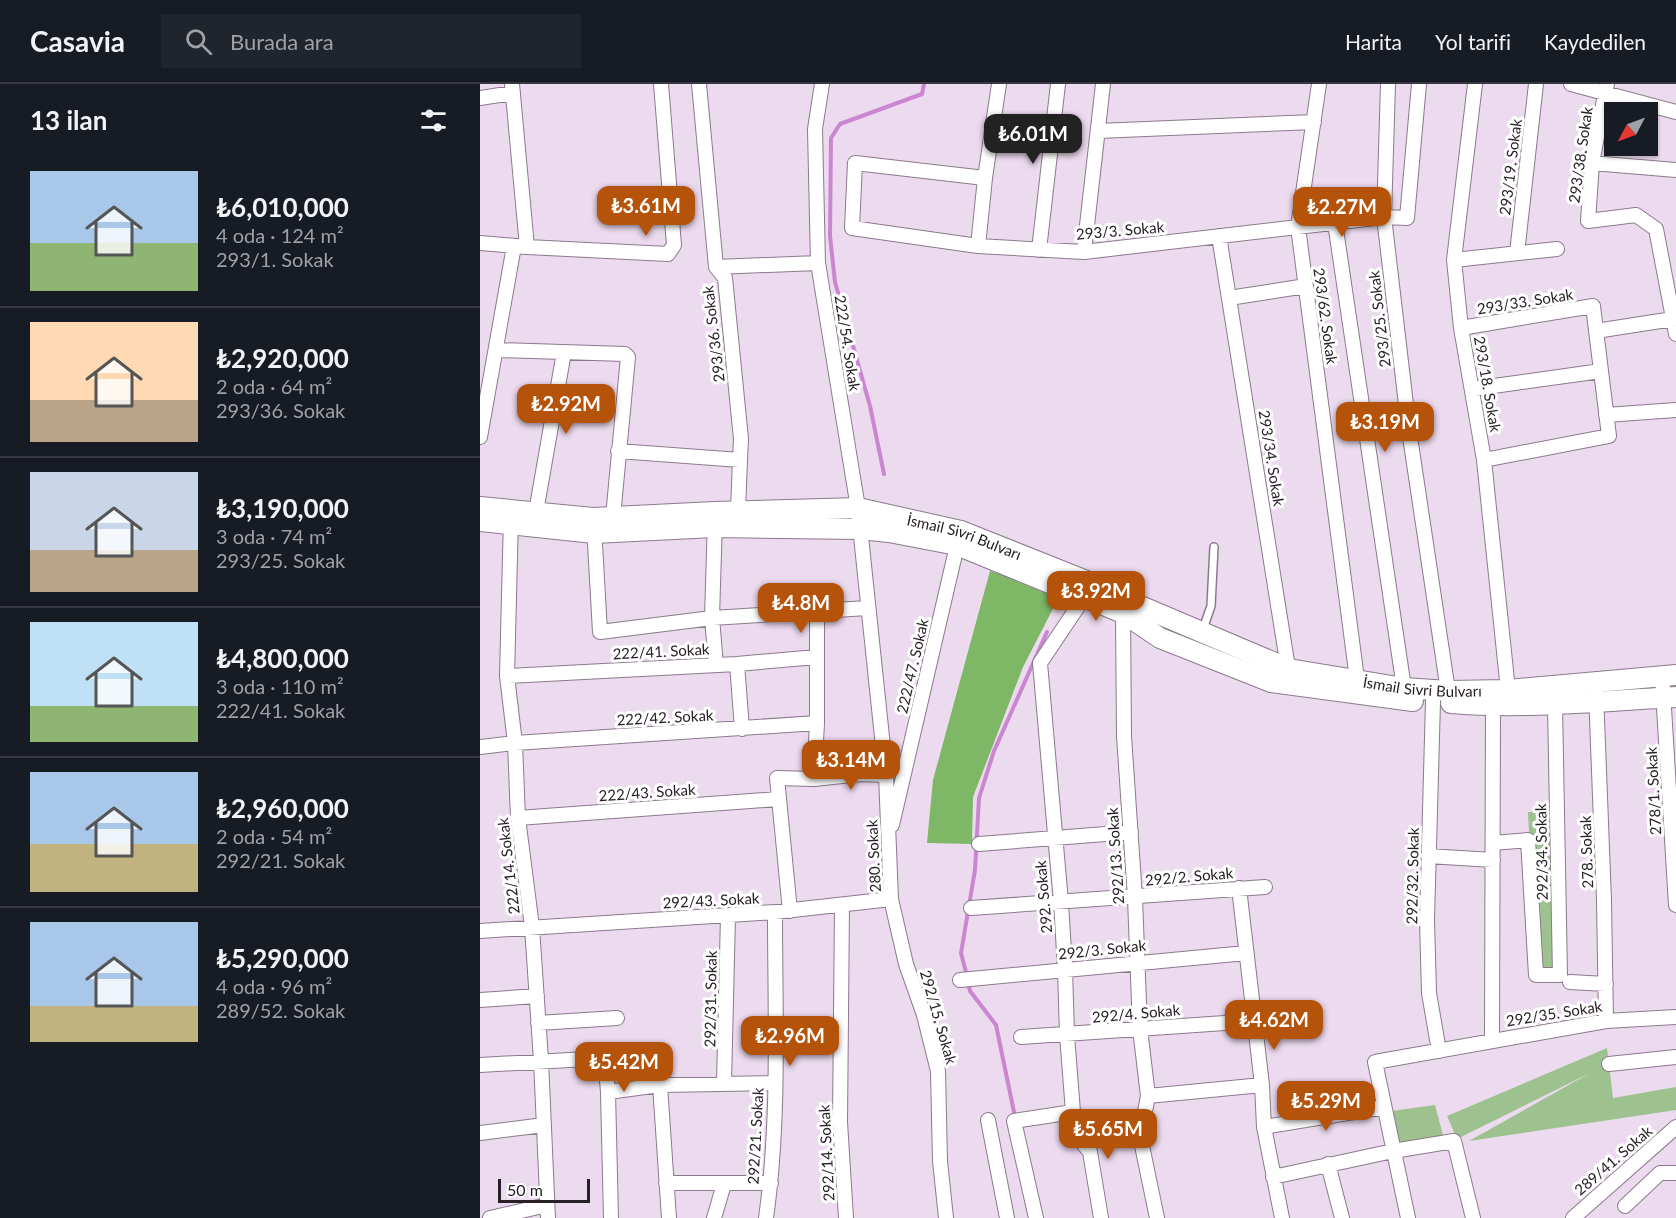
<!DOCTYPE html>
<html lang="tr">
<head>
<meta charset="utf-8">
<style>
	:root { --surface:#171b24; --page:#20242c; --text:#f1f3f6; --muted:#9ea1a6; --line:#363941; --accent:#b45309 }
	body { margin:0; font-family:Lato,sans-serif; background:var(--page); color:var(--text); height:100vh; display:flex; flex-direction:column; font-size:22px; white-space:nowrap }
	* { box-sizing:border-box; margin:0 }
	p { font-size:20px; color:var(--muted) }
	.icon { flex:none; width:33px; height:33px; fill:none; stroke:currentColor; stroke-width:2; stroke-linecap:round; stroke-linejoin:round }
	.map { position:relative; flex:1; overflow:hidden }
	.side { display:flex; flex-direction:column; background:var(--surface); width:480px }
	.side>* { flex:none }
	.needle { width:39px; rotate:229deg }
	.fabs { position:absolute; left:1124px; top:18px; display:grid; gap:12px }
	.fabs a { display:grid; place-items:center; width:54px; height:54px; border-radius:0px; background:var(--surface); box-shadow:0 2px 4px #0004; font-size:30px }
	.scale { position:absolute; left:18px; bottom:15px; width:92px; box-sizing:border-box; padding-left:6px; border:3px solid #272027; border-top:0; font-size:16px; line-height:21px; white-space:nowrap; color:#272027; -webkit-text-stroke:4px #fff; paint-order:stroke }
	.price { position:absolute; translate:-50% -51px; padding:0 14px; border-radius:12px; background:var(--accent); color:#fff; font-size:20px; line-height:39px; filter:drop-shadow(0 2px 3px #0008) }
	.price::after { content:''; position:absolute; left:50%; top:36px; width:18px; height:14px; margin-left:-9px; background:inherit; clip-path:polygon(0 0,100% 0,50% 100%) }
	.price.on { background:#222; color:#fff }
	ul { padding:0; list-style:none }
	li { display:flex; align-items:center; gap:18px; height:150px; padding:0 30px }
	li+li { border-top:2px solid var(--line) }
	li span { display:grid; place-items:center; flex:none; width:168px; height:120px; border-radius:0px; color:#555 }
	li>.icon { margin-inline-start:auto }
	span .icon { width:72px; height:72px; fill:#fffc; stroke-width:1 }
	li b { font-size:26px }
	h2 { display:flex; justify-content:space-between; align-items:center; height:72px; padding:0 30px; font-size:26px }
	header { display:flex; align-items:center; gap:36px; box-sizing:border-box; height:84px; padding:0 30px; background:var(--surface); border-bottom:2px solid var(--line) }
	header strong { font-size:28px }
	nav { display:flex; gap:33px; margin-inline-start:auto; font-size:21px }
	.search { width:420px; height:54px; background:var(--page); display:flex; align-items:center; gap:15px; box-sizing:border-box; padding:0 21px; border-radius:0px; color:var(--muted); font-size:22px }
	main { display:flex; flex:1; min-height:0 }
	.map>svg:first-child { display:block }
	.green { fill:#9ec28f }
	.forest { fill:#7eb765 }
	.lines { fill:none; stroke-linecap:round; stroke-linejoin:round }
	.stream { stroke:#ca86d0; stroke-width:4 }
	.lane-casing { stroke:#8b7a8c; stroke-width:10 }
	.street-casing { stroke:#8b7a8c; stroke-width:16 }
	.secondary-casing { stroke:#8b7a8c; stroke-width:22 }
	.lane { stroke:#fff; stroke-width:7 }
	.street { stroke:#fff; stroke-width:14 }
	.secondary { stroke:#fff; stroke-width:20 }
	.labels { text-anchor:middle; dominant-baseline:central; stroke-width:6; stroke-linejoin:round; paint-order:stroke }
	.street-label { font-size:15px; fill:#272027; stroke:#fff }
</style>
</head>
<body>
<header>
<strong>Casavia</strong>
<div class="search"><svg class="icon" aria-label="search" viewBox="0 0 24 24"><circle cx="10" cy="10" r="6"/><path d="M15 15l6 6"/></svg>Burada ara</div>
<nav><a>Harita</a><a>Yol tarifi</a><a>Kaydedilen</a></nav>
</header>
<main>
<section class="side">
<h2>13 ilan<svg class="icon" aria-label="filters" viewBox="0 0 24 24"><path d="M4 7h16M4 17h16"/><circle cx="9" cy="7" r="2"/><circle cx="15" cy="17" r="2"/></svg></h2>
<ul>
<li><span style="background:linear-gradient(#a9c7e8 60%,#8fb573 0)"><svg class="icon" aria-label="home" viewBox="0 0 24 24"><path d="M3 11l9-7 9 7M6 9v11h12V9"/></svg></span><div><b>₺6,010,000</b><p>4 oda · 124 m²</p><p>293/1. Sokak</p></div></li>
<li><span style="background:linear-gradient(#ffd9b3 65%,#b9a48a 0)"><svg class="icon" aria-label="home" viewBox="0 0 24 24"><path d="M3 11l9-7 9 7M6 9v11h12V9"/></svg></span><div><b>₺2,920,000</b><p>2 oda · 64 m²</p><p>293/36. Sokak</p></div></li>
<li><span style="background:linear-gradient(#c9d6e8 65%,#b9a48a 0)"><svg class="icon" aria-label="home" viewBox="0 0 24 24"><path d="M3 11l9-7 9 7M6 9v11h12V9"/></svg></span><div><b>₺3,190,000</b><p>3 oda · 74 m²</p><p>293/25. Sokak</p></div></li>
<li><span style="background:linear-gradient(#bfe0f5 70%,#8fb573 0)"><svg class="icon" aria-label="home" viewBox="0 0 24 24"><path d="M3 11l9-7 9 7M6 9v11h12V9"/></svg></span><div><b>₺4,800,000</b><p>3 oda · 110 m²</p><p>222/41. Sokak</p></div></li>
<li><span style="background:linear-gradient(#a9c7e8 60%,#c2b280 0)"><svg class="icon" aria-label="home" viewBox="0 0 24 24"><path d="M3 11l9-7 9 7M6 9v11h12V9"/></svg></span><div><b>₺2,960,000</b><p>2 oda · 54 m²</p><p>292/21. Sokak</p></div></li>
<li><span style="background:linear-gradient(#a9c7e8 70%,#c2b280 0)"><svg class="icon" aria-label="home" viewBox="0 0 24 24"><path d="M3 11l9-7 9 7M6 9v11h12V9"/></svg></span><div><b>₺5,290,000</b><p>4 oda · 96 m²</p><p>289/52. Sokak</p></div></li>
</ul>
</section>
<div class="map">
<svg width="1196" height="1134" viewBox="0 0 1196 1134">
	<rect width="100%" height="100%" fill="#ecdaee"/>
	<path class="green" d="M1073,727l7,164h-24l-8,-163z
		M1127,964l6,50 63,-11v23l-207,31 121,-68 -133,66 -10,-23z
		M955,1021l9,34 -52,9 -8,-36z"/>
	<path class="forest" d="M510,487l71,22 -38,74 -50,130 -1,47 -45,-1 6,-63z"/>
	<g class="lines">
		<path class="stream" d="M404,390l-14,-68 -35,-124 -5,-46 1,-98 9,-14 82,-30 2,-10
			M487,892l-6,-23 14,-83 4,-72 15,-47 53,-119
			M488,899l2,8 26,34 19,92"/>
		<g class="lane-casing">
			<path id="lane" d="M723,545l8,-23 3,-59"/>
		</g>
		<g class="street-casing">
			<path id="street" d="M32,0l15,163
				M342,0l-7,45 3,134 40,245 28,267 5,124 15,65 18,51 14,56 2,90 6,57
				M839,0l-21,143 60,460
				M908,0l-4,133 25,213 39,261
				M995,0l-21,176 7,68 23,132 24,230
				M1091,0l105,28
				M1127,0l-15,79 -4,58 48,-6 20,14 20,105
				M0,14l33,-5
				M618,47l216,-9
				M1112,79l84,7
				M505,94l-130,-15 -3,65 126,18 106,6 300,-35 23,1 12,-134
				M855,139l69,465
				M739,152l70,438
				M0,159l47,4 141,7 6,-9 -13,-161
				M498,162l7,-68 14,-94
				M559,166l19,-166
				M604,168l19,-168
				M1037,169l19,-169
				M974,176l103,-11
				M236,183l102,-4
				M749,214l77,-12
				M981,244l132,-22 16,130 -125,24
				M1116,247l77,-12
				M17,266l128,4 3,3 -15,160
				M992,305l129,-18
				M1126,331l70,-5
				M0,353l34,-191
				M138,367l122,9 1,-21 -16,-161 -9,-11 -17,-183
				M258,427l2,-51
				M56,428l28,-160
				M31,433l-4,159 8,67 3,75 14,109 9,133 7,158
				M235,434l-3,100 155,-10
				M114,442l6,106 112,-14 4,47
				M609,506l-49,73 21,239 4,67 2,66 6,77 4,24 13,16 11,66
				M643,529l1,123 11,162 5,131 8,67 -8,40 17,82
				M257,580l5,65
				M1182,591l14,230
				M27,592l230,-12 80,-7
				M1116,609l8,207 2,121
				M953,617l-6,219 2,73 10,58
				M0,663l35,-4 302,-20
				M334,695l47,-5 25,1
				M38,734l260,-19
				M412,741l67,-288
				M1013,759l35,-3 8,135h24l-5,-270
				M499,760l152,-12
				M948,772l65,4
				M759,804l23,197 2,42 18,91
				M362,822l-2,216 6,96
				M491,824l294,-21
				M310,827l-13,-133 37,1 3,-56v-112
				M0,847l295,-19 116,-13
				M480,896l286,-27
				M1090,898l36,2
				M0,916l57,-4
				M58,939l79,-5
				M541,953l233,-16
				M1012,955l1,-333
				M1129,980l67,-7
				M0,981l125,-7 3,34 3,126
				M244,1000l4,-169
				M180,1001l9,133
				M128,1008l52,-7 114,-2
				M668,1012l114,-11
				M508,1036l19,98
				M784,1043l120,-20
				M0,1049l64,-8
				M848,1080l14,54
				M793,1093l120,-26 61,-10 19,77
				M186,1099h105
				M1145,1122l35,-33h16
				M10,1134l57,-13
				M234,1134l10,-34
				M286,1134c14,-100 9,-204 9,-306
				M556,1134l-22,-97 59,-9
				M928,1134l-33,-156 231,-41 70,-4
				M1093,1134l103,-91"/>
		</g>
		<g class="secondary-casing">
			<g id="secondary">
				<path id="s1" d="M0,423l113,11 122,-6 143,-4 103,23 133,53 32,16 163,69 115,19 44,3 60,-1 168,-15"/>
				<path d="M0,437l114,12 120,-6 146,2 29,3 68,13 166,68 37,25 111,44 142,19"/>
				<path d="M971,619c76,6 150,-2 225,-6"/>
			</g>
		</g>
		<use href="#lane" class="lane"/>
		<use href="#street" class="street"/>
		<use href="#secondary" class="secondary"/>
	</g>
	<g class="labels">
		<g class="street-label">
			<text transform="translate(1100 71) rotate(-82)">293/38. Sokak</text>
			<text transform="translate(1030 83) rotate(-83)">293/19. Sokak</text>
			<text transform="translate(640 146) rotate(-5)">293/3. Sokak</text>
			<text transform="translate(1045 217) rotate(-9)">293/33. Sokak</text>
			<text transform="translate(846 232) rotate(82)">293/62. Sokak</text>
			<text transform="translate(899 235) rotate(-97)">293/25. Sokak</text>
			<text transform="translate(233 250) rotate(-97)">293/36. Sokak</text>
			<text transform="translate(368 259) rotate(81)">222/54. Sokak</text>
			<text transform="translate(1008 300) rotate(80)">293/18. Sokak</text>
			<text transform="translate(792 374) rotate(81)">293/34. Sokak</text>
			<text stroke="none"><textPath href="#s1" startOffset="489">İsmail Sivri Bulvarı</textPath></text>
			<text transform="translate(181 567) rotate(-3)">222/41. Sokak</text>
			<text transform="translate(432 582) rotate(-77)">222/47. Sokak</text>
			<text stroke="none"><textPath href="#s1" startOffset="975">İsmail Sivri Bulvarı</textPath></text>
			<text transform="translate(185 633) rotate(-3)">222/42. Sokak</text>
			<text transform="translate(1173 707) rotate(-93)">278/1. Sokak</text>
			<text transform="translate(167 708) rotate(-4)">222/43. Sokak</text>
			<text transform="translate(1061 768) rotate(-91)">292/34. Sokak</text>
			<text transform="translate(1106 768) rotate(-92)">278. Sokak</text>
			<text transform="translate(393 772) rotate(-93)">280. Sokak</text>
			<text transform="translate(635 772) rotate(-94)">292/13. Sokak</text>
			<text transform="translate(28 782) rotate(-97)">222/14. Sokak</text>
			<text transform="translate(709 792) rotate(-5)">292/2. Sokak</text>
			<text transform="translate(932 792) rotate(-89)">292/32. Sokak</text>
			<text transform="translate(563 813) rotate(-95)">292. Sokak</text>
			<text transform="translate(231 816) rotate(-3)">292/43. Sokak</text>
			<text transform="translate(622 865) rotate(-6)">292/3. Sokak</text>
			<text transform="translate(230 915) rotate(-89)">292/31. Sokak</text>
			<text transform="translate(656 929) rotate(-5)">292/4. Sokak</text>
			<text transform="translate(1074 929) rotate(-9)">292/35. Sokak</text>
			<text transform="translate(459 933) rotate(74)">292/15. Sokak</text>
			<text transform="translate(275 1052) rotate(-87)">292/21. Sokak</text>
			<text transform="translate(346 1069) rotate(-93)">292/14. Sokak</text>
			<text transform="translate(1133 1076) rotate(-41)">289/41. Sokak</text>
		</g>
	</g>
</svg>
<div class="fabs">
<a><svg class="needle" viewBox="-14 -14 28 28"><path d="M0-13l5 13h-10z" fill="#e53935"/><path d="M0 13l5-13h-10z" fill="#9ea1a6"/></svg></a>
</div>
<div class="scale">50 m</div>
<b class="price on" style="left:553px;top:81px">₺6.01M</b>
<b class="price" style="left:166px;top:153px">₺3.61M</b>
<b class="price" style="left:862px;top:154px">₺2.27M</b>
<b class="price" style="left:86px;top:351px">₺2.92M</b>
<b class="price" style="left:905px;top:369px">₺3.19M</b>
<b class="price" style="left:616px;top:538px">₺3.92M</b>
<b class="price" style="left:321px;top:550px">₺4.8M</b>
<b class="price" style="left:371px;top:707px">₺3.14M</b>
<b class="price" style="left:794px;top:967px">₺4.62M</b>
<b class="price" style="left:310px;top:983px">₺2.96M</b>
<b class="price" style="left:144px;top:1009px">₺5.42M</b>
<b class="price" style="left:846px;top:1048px">₺5.29M</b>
<b class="price" style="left:628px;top:1076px">₺5.65M</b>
</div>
</main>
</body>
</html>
